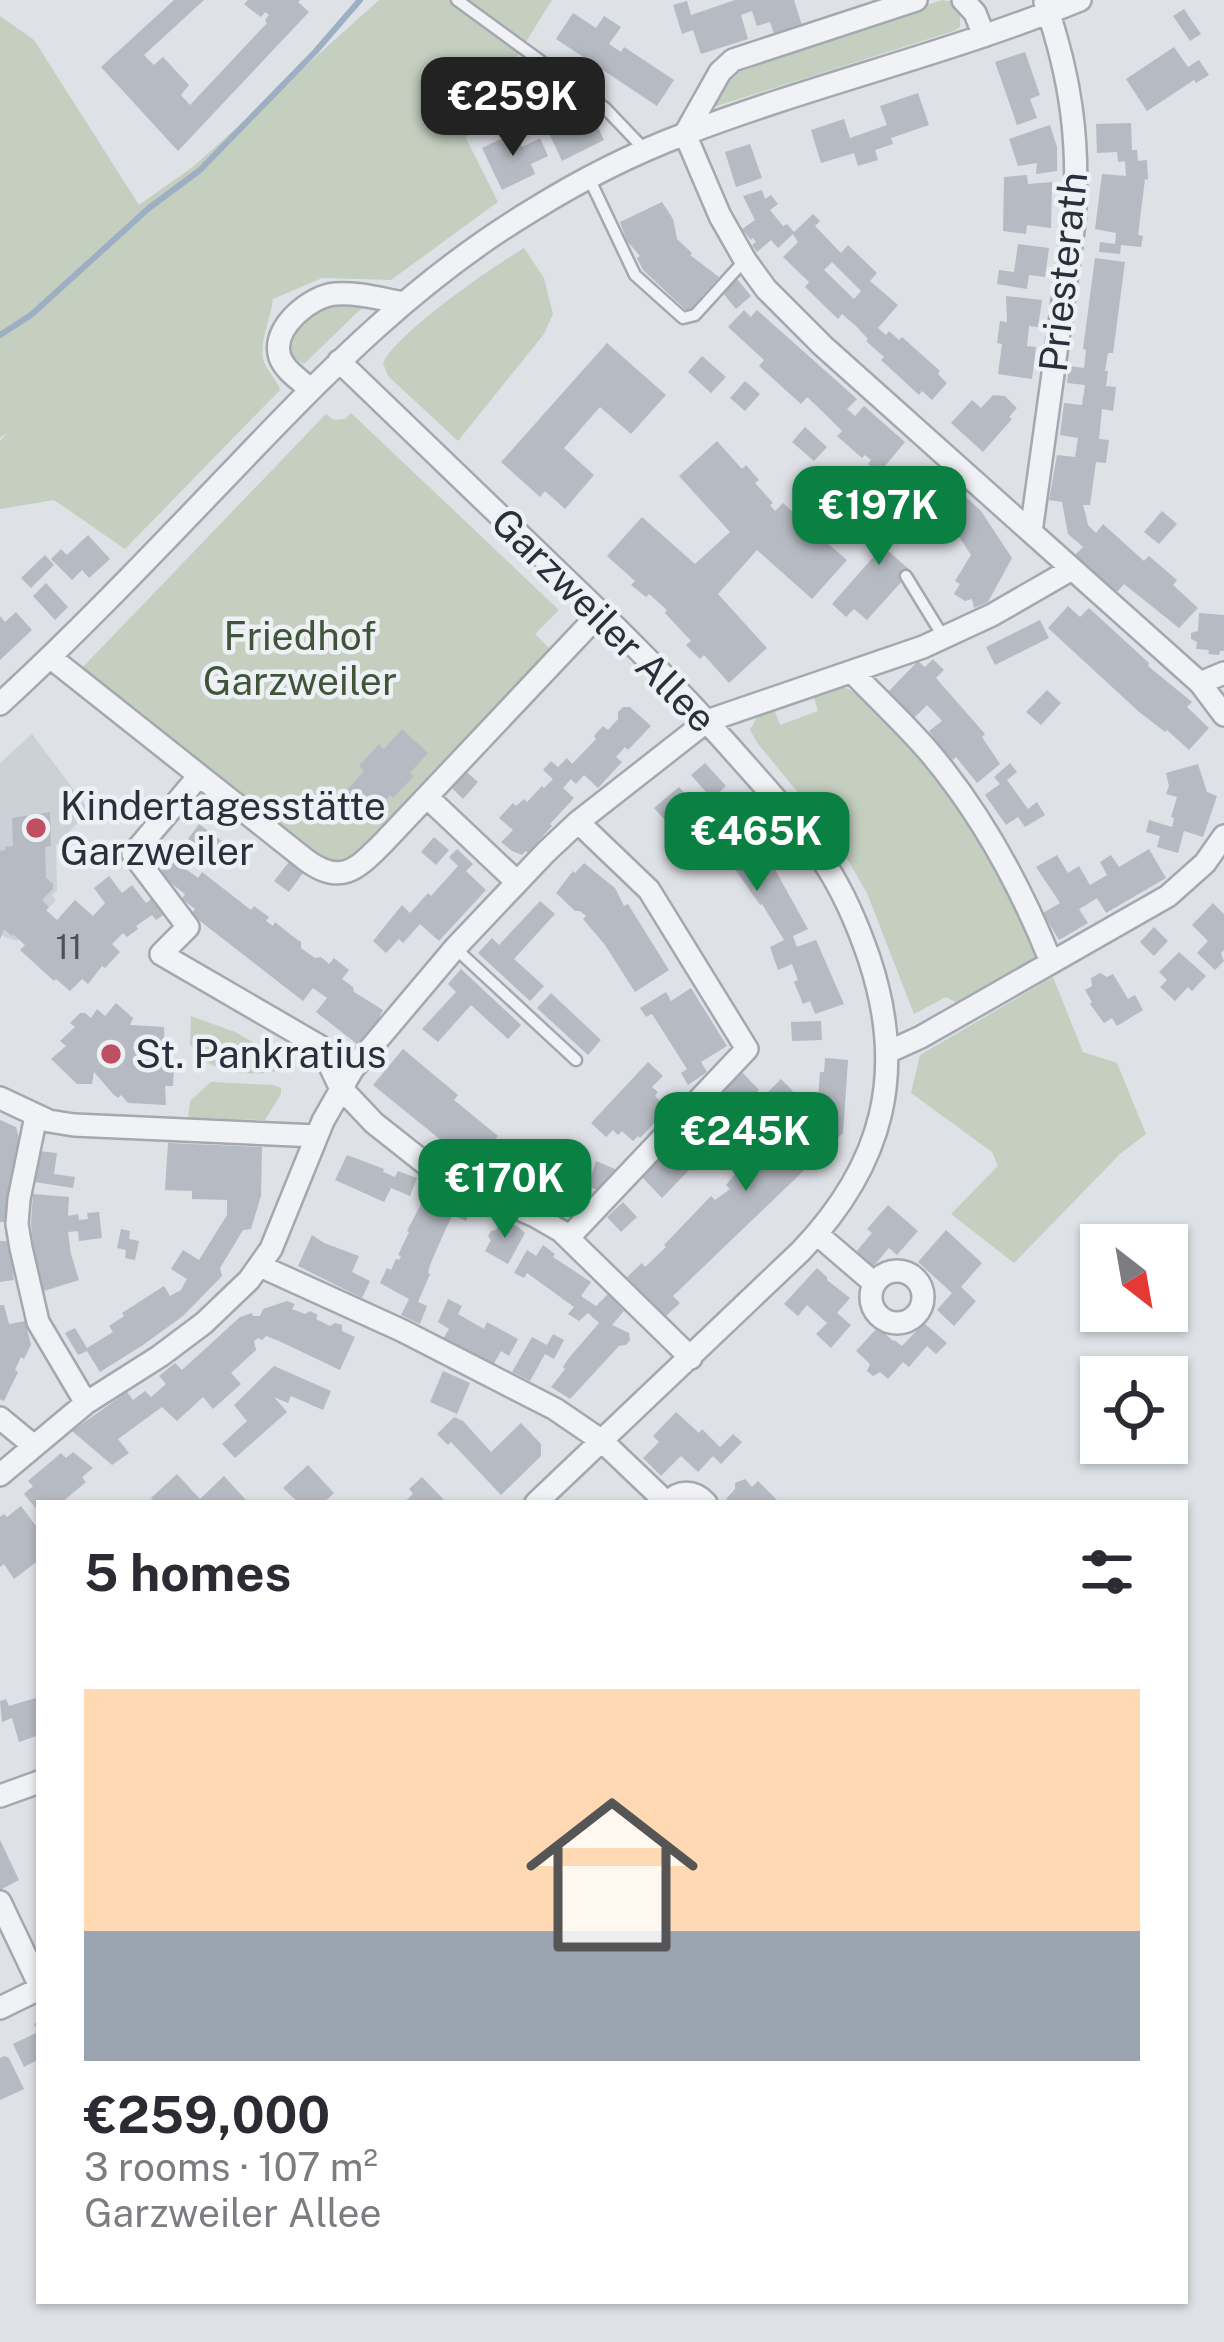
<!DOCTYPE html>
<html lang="en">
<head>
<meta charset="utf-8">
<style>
	:root { --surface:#fff; --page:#f7f7f7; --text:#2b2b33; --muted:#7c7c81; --line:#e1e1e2; --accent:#0b8043 }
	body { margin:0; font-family:"Public Sans",sans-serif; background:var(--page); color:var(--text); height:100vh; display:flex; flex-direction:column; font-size:45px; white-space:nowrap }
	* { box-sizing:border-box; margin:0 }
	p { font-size:39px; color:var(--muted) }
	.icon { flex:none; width:66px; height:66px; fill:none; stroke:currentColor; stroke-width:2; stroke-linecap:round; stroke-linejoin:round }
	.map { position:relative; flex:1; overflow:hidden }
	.side { position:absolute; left:36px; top:1500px; width:1152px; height:804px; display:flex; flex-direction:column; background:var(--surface); border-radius:0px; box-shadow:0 3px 9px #0004 }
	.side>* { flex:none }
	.needle { width:78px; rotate:149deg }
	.buttons { position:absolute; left:1080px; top:1224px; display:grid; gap:24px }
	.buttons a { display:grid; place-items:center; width:108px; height:108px; border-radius:0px; background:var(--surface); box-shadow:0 3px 9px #0004; font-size:60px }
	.price { position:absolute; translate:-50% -102px; padding:0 27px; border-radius:24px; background:var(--accent); color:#fff; font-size:39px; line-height:78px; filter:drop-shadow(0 3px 6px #0008) }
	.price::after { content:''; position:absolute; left:50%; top:72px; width:36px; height:27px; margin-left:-18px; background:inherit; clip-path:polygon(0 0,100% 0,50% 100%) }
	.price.current { background:#222; color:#fff }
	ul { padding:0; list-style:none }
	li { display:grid; align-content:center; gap:24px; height:636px; padding:0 48px }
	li+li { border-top:3px solid var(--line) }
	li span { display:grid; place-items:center; height:372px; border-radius:0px; color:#555 }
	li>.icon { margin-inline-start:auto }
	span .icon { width:216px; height:216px; fill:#fffc; stroke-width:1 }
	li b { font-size:51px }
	h2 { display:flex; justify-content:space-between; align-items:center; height:144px; padding:0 48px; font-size:51px }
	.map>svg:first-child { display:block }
	.built { fill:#ccd0d7 }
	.green { fill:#c4cfc0 }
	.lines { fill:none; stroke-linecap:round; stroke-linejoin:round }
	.stream { stroke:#9dafc2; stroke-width:6 }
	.building { fill:#b6bac2; fill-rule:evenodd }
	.lane-casing { stroke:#a4a8af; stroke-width:15 }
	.street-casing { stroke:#a4a8af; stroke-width:26 }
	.lane { stroke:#f0f2f5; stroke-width:10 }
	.street { stroke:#f0f2f5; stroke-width:21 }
	.poi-dot { fill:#be5061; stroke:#edf0f4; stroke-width:4.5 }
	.labels { text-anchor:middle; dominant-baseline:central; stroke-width:9; stroke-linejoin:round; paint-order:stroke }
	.number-label { font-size:33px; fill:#4c525d }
	.street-label { font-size:39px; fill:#29303b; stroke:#edf0f4 }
	.park-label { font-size:39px; fill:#3e5538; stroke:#edf0f4 }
	.poi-label { font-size:39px; fill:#29303b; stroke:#edf0f4; text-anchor:start }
</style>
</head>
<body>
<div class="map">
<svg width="1224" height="2342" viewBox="0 0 1224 2342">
	<rect width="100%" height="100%" fill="#dee1e6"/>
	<path class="built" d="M32,734l57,76 -33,36 1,44 -5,5 4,5 -39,41 -17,-6v-172z"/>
	<path class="green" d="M379,0h173l-86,138 32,64 -107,78 -69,-2 -49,21c-2,20 -15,44 -9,63 4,10 13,18 16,28l-155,159 -71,-49 -54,9v-68l7,-8 -7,5v-422l34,24 105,165 55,-39z
		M942,0l12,2 6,6v19l-6,4 -247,78 25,-41z
		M524,248l20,30 9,36 -9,20 -86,107 -70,-65 -5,-13c15,-31 108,-95 141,-115z
		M344,303l20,3 -60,58 -13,-8c-4,-18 14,-41 32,-50 2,-1 17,-3 21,-3z
		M351,413l208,197 -24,24 19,19 -192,205 -28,12 -131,-98 -121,-104 244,-254 8,6 11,-1z
		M844,687l27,14 40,42 69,91 56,114 1,12 -78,44 -13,-7 -32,17 -47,-121 -34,-58 -75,-91 -8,-14 7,-13 17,-8 6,16 38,-14 -5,-16z
		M1053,977l30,75 34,11 29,71 -26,20 -106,109 -63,-49 47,-48 -6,-14 -81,-59 9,-38z
		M191,1016l44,16 46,26 1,10c-17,10 -51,5 -70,-3 -9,-5 -16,-13 -22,-21z
		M211,1082l62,3 8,3v6l-16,26 -77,-2 2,-17z"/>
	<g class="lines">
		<path class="stream" d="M0,335l31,-20 118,-107 51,-38 115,-118 45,-52"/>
	</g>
	<path class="building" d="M174,0h30l-60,55 10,10 9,-8 26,28 -8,10 9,10 77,-82 -2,-3 4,-5 -4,-3 -4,5 -7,-5 -10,-8 4,-4h52l-2,2 11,10 -131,139 -77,-84z
		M735,0h59l8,25 -28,9 -4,-12 -13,4 -5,-15 -11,4 7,24 -47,15 -8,-24 -11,4 -9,-29 14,-4 4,14z
		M1184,9l17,25 -11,7 -17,-25z
		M573,13l23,15 8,-12 17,11 -12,17 12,8 3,-5 50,33 -17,26 -101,-67z
		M1174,47l14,20 11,-7 10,15 -13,8 -2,-3 -47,31 -21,-32z
		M1025,52l15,43 -10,4 7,19 -20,7 -22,-63z
		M918,93l11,32 -38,13 2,6 -18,6 3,10 -20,6 -4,-13 -33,10 -10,-33 33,-11 6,19 37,-13 -7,-19z
		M592,114l12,26 -42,21 -15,-32 27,-13 3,5z
		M1131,123l1,27h5l1,11 9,-1 1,20 -3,-1 -7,56 5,1 -2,11 -20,-2 -1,9 -21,-2 1,-10 15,2 1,-11 -21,-4 7,-55 24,2 -1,-15 -7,1 -1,-10 -20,1 -1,-29z
		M1050,125l7,22v24l-21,3 1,-11 -19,3 -9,-27z
		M515,132l7,15 18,-9 8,18 -17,8 4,10 -33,16 -20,-42z
		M750,144l12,34 -26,9 -11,-35z
		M1027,175l1,9 24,-2 -1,46 -24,-3 -1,9 -23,-3 1,-54z
		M762,190l3,9 6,-4 7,9 -8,6 13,16 4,-2 7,8 19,-18 7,7 -5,5 26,27 7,-8 29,28 -7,8 28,24 -20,23 8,7 3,-4 10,9 3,-3 38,34 -2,3 9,9 -15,17 -10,-9 -3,4 -38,-35 3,-3 -18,-16 2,-2 -11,-12 -15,-13 -4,5 -33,-32 4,-5 -26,-25 15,-15 -5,-8 -15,14 -7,-8 -14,12 -5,-7 4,-3 -3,-4 -2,2 -9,-11 13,-9 -12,-24zM832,262l29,29 -7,8 -30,-29z
		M662,202l11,17 4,20 15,14 -2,2 29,22 -31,35 -45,-42 -6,-12 3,-2 -13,-15 -7,-19z
		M1018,244l31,4 -4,29 -16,-2 -2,14 -30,-5 2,-14 15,2z
		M1095,258l30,4 -12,91h-5l-3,18h3l-2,15 10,1 -3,24 -11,-2 -3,30 10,1 -3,23 -10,-1 -6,43h-7l3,11 2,9 8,8 7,-9 41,37 5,-5 28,24 -4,5 25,23 -19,20 -55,-44 -7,8 -42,-37 8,-8 -15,-13 -6,-32 -13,-2 8,-45 18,2 3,-19 -18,-3 4,-32 18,2 3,-20 -18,-2 2,-17 15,2 2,-18 -3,-1z
		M737,279l14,17 -15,13 -14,-17z
		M1006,296l36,4 -4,27 -9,-1 -2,20 9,1 -4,32 -34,-5 4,-30 -5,-1 3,-22 7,1z
		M744,310l7,7 6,-7 100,89 -10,10 8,7 9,-10 41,36 -25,30 13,12 -37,38 -14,-12 36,-37 -10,-9 3,-4 -6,-5 -3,3 -25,-22 5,-5 -21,-21 -14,-13 -6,7 -42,-38 5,-6 -36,-33z
		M607,343l59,52 -35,39 -31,-27 -36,41 30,27 -29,34 -20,-18 -5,6 -39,-35z
		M702,356l24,21 -15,16 -23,-21z
		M745,381l15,13 -15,17 -15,-13z
		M993,395l12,1 12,12 -8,9 3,2 -29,33 -32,-29 21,-23 9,8z
		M805,427l22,20 -13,14 -22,-19z
		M717,441l25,28 4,-4 13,15 -4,3 18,20 -3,2 5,6 8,-8 22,20 3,-4 15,12 -4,5 28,24 -35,39 -55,-49 -39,44 49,54 -38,35 -25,-28 -4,4 -14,-14 5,-4 -26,-28 2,-3 -18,-16 -3,3 -15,-12 4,-4 -28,-25 35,-39 53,47 35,-32 -51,-56z
		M944,477l37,34 31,47 -24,44 -14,6 -2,-9 -7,2 -11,-7 6,-10 -5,-3 16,-26 -15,-23 -34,-30z
		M907,495l14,12 -35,42 25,22 -44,49 -13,-11 -8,8 -14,-13 51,-58 -11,-10z
		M1162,511l15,13 -18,20 -15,-12z
		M88,535l22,24 -21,19 -7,-8 -10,10 -21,-21 10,-10 6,6z
		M45,555l9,10 -23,23 -10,-10z
		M46,583l22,24 -13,13 -22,-24z
		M1068,606l12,11 9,-9 60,55 -1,3 44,36 -5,5 22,21 -20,22 -22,-20 -2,2 -27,-21 -90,-83z
		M16,612l16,18 -32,30v-44l5,6z
		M1199,613l25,2v36h-4l-1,4 -11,-1 1,-4 -13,-1 1,-7 -6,-3v-6l7,-2z
		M1040,620l9,18 -54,27 -9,-18z
		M933,659l11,11 -8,8 49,56 -3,3 18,27 -23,19 -21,-26 -3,3 -10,-9 -14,-20 13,-10 -8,-9 -7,-7 -13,13 -26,-26 30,-31 7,6z
		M1047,690l14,13 -20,22 -15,-13z
		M623,707h7l21,19 -23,24 -3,-3 -9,10 6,5 -24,26 -14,-13 -8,9 -5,-5 -8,9 11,10 -24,26 2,2 -24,27 -2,-2 -4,4 -10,-4 -11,-9 12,-12 -14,-12 14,-15 3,3 8,-7 3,3 15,-16 2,2 9,-9 -10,-9 8,-9 7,6 9,-9 5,6 24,-25 -2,-3 9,-10 5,4 10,-11v-7z
		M402,729l26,24 -18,20 4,3 -21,22 -3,-3 -18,20 -26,-24 18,-20 -5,-5 20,-22 5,5z
		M705,763l21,23 -14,13 -21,-24z
		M1010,763l7,9 -10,8 21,29 9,-7 8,13 -20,12 -7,-10 -12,8 -21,-30 15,-11 -6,-7z
		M1198,764l9,28 10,4 -14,41 -19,-6 -6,22 -21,-6 3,-11 -14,-4 3,-12 23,7 2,-9 -3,-1 6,-20 -11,-3 3,-8 -3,-13z
		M463,769l15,13 -15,17 -14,-14z
		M679,787l21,23 8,14 17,-13 5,1 13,19 -7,6 8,14 12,-7 14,23 3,-1 35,63 -15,7 4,11 19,-7 28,64 -29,10 -5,-13 -7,3 -9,-22 4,-2 -6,-16 -14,6 -8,-23 14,-7 -22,-36 -2,1 -30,-43 -2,1 -9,-14 -12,10 -13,-17 -5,3 -5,-7 -9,6 -5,-7 6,-5 -22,-24z
		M50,812l1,34 -6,1 1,31 7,6v5l-11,11 7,7 -3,3 11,10 18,-20 18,16 12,-13 -11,-15 15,-12 13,17 10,-8 14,18 8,-6 12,16 -10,7 -4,-5 -16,11 2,3 -11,8 -4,-4 -11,11 8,8 -15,16 -3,-2 -14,18 -6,-5 -12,12 -14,-12 -2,2 -34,-31 5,-5 -12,-11 -1,2 -8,-7 -4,10v-88l5,-1v-3l8,-1 -1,-28z
		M199,824l24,18 -11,15 -24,-18z
		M434,837l15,13 -13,15 -15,-13z
		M457,849l16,15 -7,7 20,19 -47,51 -19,-17 -17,19 -4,-4 -13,14 -13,-12 29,-36 8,8 18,-20 3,3 27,-30 -9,-9z
		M1149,849l17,29 -60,35 -9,-15 -11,7 -7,4 9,14 -29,17 -16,-27 17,-10 -24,-36 21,-12 11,18 11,-7 11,19 17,-10 -7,-13 11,-7 8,12z
		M171,858l27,20 4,-6 49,38 3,-4 15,11 -3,4 7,5 2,-4 16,13 10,7v6l14,10 6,-1 8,7 5,-6 15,12 -7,9 11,8 1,5 29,18 -5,10 -21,24 -41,-32 11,-14 -14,-10 -10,13 -112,-87 4,-5 -13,-10 3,-5 -26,-20z
		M292,858l14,11 -17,23 -15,-11z
		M584,863l31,25 9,18 4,-2 41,66 -34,22 -30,-47 -22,-26 3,-3 -6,-5h-5l-19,-18 17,-22 2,2z
		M540,901l15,13 -41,45 30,27 -14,15 -52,-48 14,-15 7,7z
		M1213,903l11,11v36l-3,3 3,8 -9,9 -18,-17 11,-12 -16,-16z
		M1154,927l14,14 -14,15 -14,-14z
		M1179,952l27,24 -14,15 -4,-4 -13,14 -15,-14 7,-7 -8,-8z
		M461,969l60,56 -13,14 -37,-34 -33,37 -16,-13 34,-37 -8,-8z
		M1100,973l7,4 6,-3 15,25 7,-4 8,15 -26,16 -5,-8 -8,5 -14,-19 2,-2 -7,-12 7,-4 -1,-8z
		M691,988l36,58 -26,16 6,10 -19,13 -7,-12 6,-4 -35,-55 -6,3 -6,-9 26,-16 5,9z
		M551,993l50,47 -13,15 -51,-47z
		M116,1003l17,15 -3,7 34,2 1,40h9l-1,19h-8l1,19 -38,-2 -7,-8 -3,3 -5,-4 -19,-22 -2,12h-15l-26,-25 15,-13 -6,-5 15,-14 -5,-4 10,-10h5l6,5 6,-9 8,7z
		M821,1021l1,19 -30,1 -1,-19z
		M403,1049l55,46 -4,5 44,36 -26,31 -18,-16 -2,2 -7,-6 2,-2 -74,-60z
		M825,1058l23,2 -5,73 -170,163 7,7 -15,14 -38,-40 15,-14 3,4 21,-20 -2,-2 47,-49 4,4 15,-11 -4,-4 11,-13 13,-12 3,4 16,-15 -4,-4 11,-10 20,-18 8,8 13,-13 3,-40h4z
		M648,1062l15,14 -11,11 6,5 -3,4 10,10 -4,5 2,3 -23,24 -2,-2 -5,5 -11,-10 -4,4 -5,-5 -7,7 -15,-14z
		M739,1069l20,21 -13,13 8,9 -13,13 -27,-29z
		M781,1079l12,12 -18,18 -12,-12z
		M699,1117l20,20 -13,14 -21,-20z
		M0,1120l16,7 3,11 -12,59v25h-7z
		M168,1143l94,4 -1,49 -10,33 -8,1 -23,38 2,8 -39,40 -40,29 -43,27 -13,-21 -9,4 -13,-22 10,-5 12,20 26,-16 -4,-6 15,-10 -2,-3 42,-27 6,10 11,-6 6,-11 -16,-10 12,-19 16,10 28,-45v-15l-35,-1v-8l-27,-1z
		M668,1149l21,21 -27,28 -21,-22z
		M39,1151l18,2 -3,21 21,3 -2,11 -38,-6z
		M522,1154l15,6 2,-6 52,22 5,-15 26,11 -19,20 -16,-6 -9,21 -63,-25 3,-9 -3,-1z
		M347,1155l37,14 -1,3 12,5 3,-6 19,7 -7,18 -19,-8 -7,14 -49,-22z
		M33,1194l36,3 -1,19 10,-2 1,6 9,-1 -1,-6 12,-1 3,26 -23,3 -1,-10 -10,1 3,22 8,26 -35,11 -9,-29 -4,-38z
		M456,1194l18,8 -8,19 -13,-6 -6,11 -17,39 -2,8 2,1 -12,28 9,4 -7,18 -19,-9 8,-16 -29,-16 7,-15 4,2 5,-11 3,1 2,-4 -3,-1 11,-23 -2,-1 16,-31 25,12z
		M623,1202l14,15 -16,15 -14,-15z
		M888,1205l30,26 -21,24 -8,-7 -17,20 -17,-15 17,-20 -5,-4z
		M501,1220l16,6 8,7 -17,31 -23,-13 6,-11 -3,-4 3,-5 5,-1z
		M121,1229l9,2 -1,8 10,2 -4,19 -10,-2 1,-8 -9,-2z
		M946,1230l36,33 -21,24 15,14 -22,25 -17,-16 15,-17 -34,-31z
		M312,1235l12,8 35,13 -7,16 18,9 -8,17 -64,-32z
		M0,1241h9l5,39 -14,2z
		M543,1245l12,9 -2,3 38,25 -10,14 15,10 12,-12 16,17 -12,14 17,8 1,7 -4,5 -7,1 -49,53 -19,-12 14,-18 -2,-2 5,-8 31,-36 -11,-10 -9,8 -11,-7 6,-7 -47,-34 -3,5 -10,-5 13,-23 9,6z
		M817,1268l10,9v3l23,18 -13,15 14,12 -20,23 -15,-14 11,-11 -20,-18 -9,11 -14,-12z
		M448,1299l14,7 -4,8 26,15 3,-7 31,17 -9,17 -8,-5 -8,14 -50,-26 6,-10 -11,-7z
		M287,1301l8,3 -3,5 13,5 5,-3 8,4 -2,4 14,7 5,-3 7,2v6l13,6 -15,33 -61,-29 -13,-5 -4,4 -4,-2 -4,3 2,9 -25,23 10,11 -28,25 -10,-12 -26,24 -15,-14 -44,32 11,14 -17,12 -40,-34 55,-39 6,8 12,-9 6,6 15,-13 -7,-8 16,-13 7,7 58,-53 12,-4 1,3h7l3,-7z
		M0,1305h4l5,19 16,-3 6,24 -7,14 -3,-2 -6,13 3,2 -14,29 -4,-2z
		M924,1323l23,20 -11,11 -9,-8 -18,21 -6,-5 -15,17 -8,-7 -7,4 -6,-5 3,-7 -14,-13 22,-24 15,14 1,-1 8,6z
		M553,1334l11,6 -10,19 -9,-5 -15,27 -18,-9 20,-35 15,8z
		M274,1366l57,25 -8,19 -32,-14 -3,7 -14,-6 13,15 -52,46 -13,-14 25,-23 -13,-16z
		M443,1371l27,12 -13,31 -27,-12z
		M676,1412l23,21 3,-4 18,18 13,-13 9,8 -21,22 -8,-8 -15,16 -17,-16 -20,20 -18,-18 16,-16 -6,-6z
		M454,1417l9,4 28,31 30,-29 20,21v12l-40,39 -50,-53 -3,3 -11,-11z
		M73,1452l20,16 -11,9 4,5 -25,21h-22v9l-15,-18 9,-8 -5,-5 33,-28 5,5z
		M308,1465l26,28 -11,10h-24l-16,-15z
		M177,1474l23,25 24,-23 22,24 -3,3h-88l-4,-5z
		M422,1477l25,26h-44l10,-9 -4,-5z
		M745,1479l7,8 6,-6 22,22h-50l-4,-4 9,-10v-6z
		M21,1506l18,24v30l-25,19 -10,-15 -4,3v-50l4,-3 3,3z
		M39,1697v38l-20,7 -7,-24 -10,4 -2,-21 6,-2 3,7z
		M0,1840l19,40 -19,10z
		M39,2021v38l-15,8 -11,-23 25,-12 -4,-8z
		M4,2056l5,2 15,31 -24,11v-42z"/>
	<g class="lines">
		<g class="lane-casing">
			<path id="lane" d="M457,0l148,108 40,42
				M589,178l46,97 48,43 12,-3 50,-55
				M906,576l38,62
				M455,948l121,112"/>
		</g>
		<g class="street-casing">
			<path id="street" d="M916,0l-183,60 -13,12 -35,62 35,82 25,44 21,29 57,57 208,186
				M963,0l12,13 9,23
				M1045,2c26,76 35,140 29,221l-43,309 169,151 24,32
				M339,361c79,76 158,152 237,228 53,50 104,102 153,157 34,39 71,77 98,121 18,28 31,59 42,91 38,114 15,206 -68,293l-265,252
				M310,389c-11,-10 -29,-21 -31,-36 -5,-27 32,-57 56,-59 22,-2 46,5 68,9
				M50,657l256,203c35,26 51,9 77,-17l218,-231
				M852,672c26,27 54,53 78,81 53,63 91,134 121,209
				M1200,683l24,-10
				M0,704c83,-76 159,-157 237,-238 90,-95 181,-187 294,-255 48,-30 101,-57 154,-77 130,-50 266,-81 395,-134
				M199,776l-66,78 55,73 -27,27 160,93 19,40 34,36 62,49 99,44 26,15 130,127
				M427,797l90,85
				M888,1052l33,-15 247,-141 37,-33 19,-27
				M0,1098l49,23 25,4 243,11
				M36,1116l-17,83 -2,25 4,24 17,74 48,81
				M817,1234l57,49
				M569,1237l178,-188 -98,-159 -71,-68
				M260,1266l143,65 152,78 47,32 65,62
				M871 1297a26 26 0 1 1 52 0a26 26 0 1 1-52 0Z
				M0,1418l34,28
				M0,1475l86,-72 74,-47 44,-33 45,-43 22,-31 52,-128 29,-51 103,-122 91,-96 32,-30 129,-101 216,-74 69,-32 80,-46
				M667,1503c12,-13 27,-13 39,0
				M0,1796l39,-14
				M0,1902l39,82
				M0,2008l39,-19"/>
		</g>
		<use href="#lane" class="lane"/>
		<use href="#street" class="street"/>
	</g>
	<g class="poi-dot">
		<circle cx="36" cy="828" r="12"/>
		<circle cx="111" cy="1054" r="12"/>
	</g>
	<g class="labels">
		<g class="number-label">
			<text x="69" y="947">11</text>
		</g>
		<g class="street-label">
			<text transform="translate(1063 272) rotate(-84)">Priesterath</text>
			<text transform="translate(604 620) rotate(45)">Garzweiler Allee</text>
		</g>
		<g class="park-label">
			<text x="300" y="636">Friedhof<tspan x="300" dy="45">Garzweiler</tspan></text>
		</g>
		<g class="poi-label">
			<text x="60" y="806">Kindertagesstätte<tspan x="60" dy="45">Garzweiler</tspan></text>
			<text x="135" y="1054">St. Pankratius</text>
		</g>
	</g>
</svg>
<div class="buttons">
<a><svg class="needle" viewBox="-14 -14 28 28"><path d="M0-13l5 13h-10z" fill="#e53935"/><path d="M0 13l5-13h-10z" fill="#7c7c81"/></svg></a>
<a><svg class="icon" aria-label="locate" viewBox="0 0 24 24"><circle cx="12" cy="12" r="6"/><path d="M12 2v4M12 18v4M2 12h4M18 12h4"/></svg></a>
</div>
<b class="price current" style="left:513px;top:159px">€259K</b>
<b class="price" style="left:879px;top:568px">€197K</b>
<b class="price" style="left:757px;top:894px">€465K</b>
<b class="price" style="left:746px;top:1194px">€245K</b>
<b class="price" style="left:505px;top:1241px">€170K</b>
<section class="side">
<h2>5 homes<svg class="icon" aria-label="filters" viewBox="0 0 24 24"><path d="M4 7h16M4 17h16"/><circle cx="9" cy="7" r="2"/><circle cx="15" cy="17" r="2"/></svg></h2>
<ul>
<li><span style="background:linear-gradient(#ffd9b3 65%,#9aa5b1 0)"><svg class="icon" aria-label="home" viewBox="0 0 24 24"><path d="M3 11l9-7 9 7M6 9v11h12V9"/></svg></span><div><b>€259,000</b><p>3 rooms · 107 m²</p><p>Garzweiler Allee</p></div></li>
</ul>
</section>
</div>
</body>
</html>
